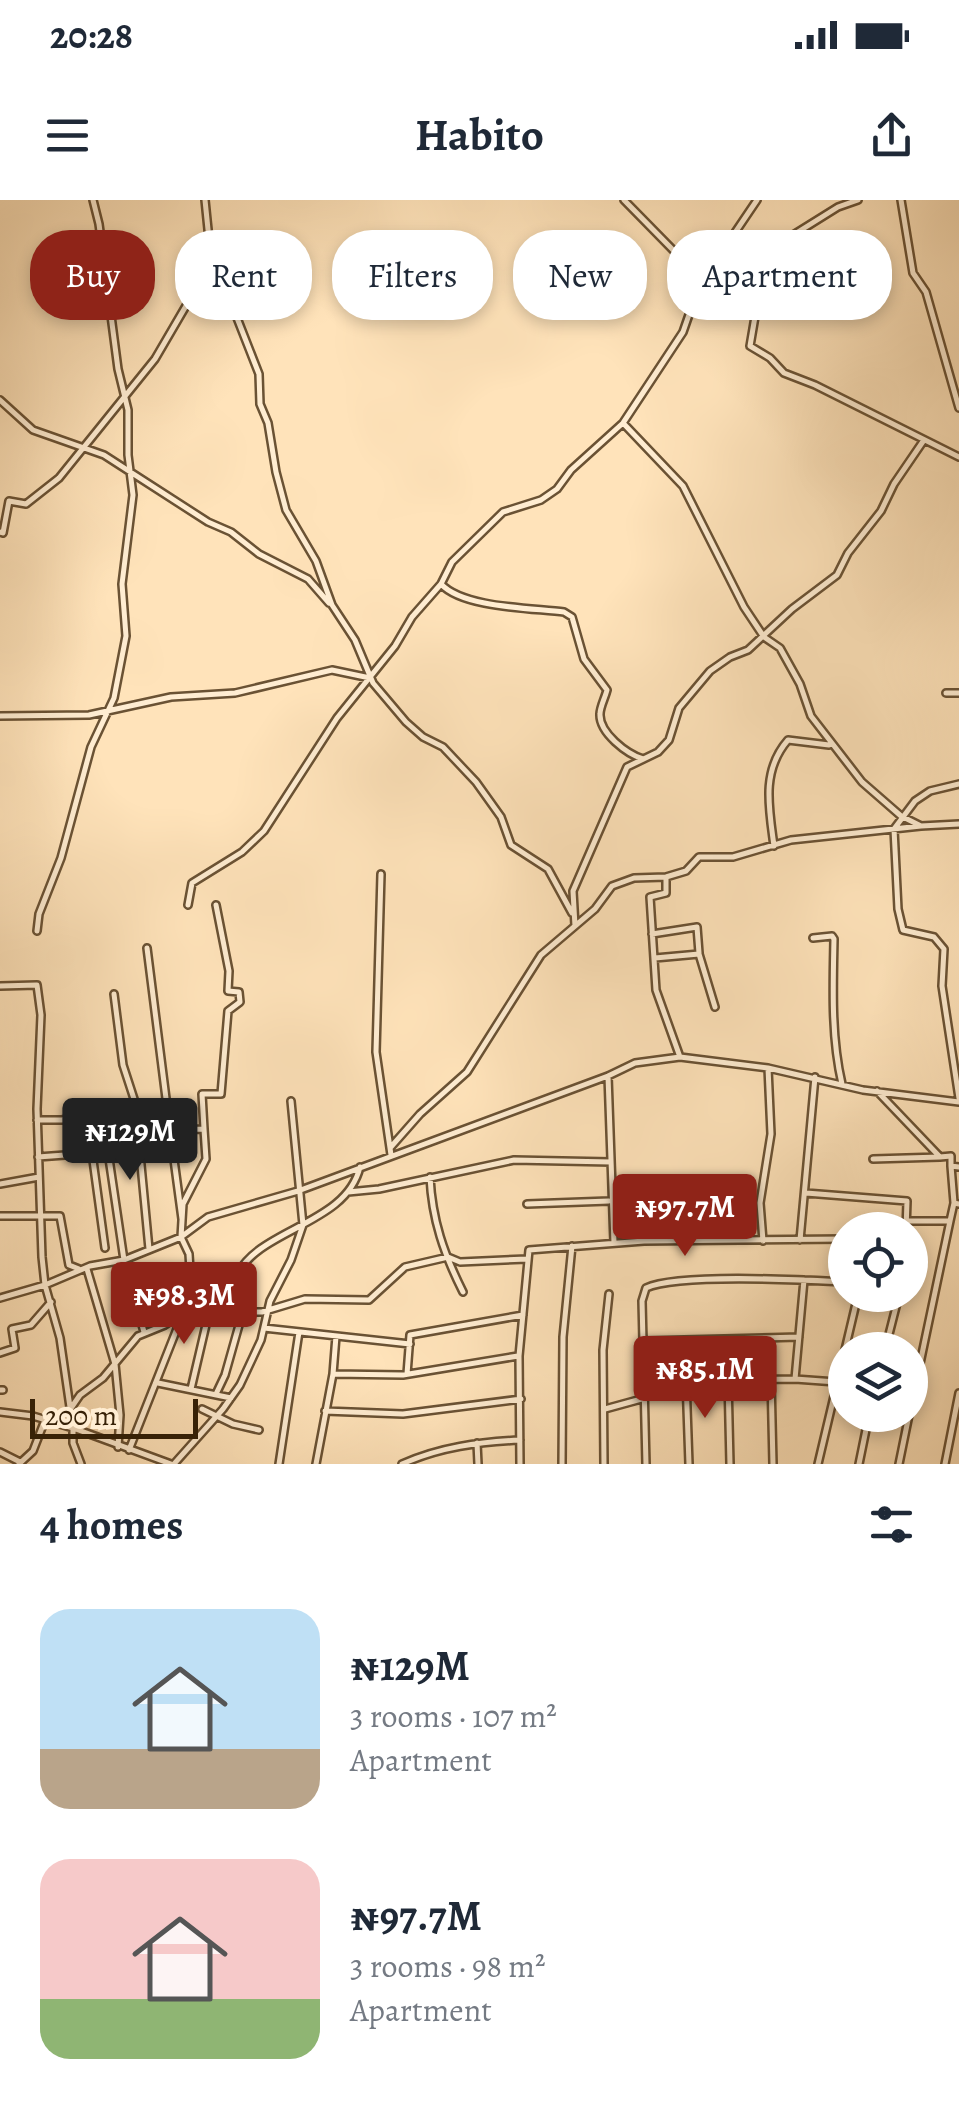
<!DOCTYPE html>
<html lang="en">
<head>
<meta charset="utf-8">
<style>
	:root { --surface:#fff; --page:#f6f6f7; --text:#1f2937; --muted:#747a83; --accent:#8f2418 }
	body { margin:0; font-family:Alegreya,serif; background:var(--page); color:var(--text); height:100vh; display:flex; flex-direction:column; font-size:38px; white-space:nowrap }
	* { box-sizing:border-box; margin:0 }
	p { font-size:32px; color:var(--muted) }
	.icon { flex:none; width:55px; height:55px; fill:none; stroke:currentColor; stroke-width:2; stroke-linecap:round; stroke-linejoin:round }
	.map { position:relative; height:1264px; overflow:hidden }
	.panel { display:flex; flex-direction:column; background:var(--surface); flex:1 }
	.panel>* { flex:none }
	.banner { position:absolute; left:30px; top:30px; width:900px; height:90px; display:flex; gap:20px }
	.fabs { position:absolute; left:828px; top:1012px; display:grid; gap:20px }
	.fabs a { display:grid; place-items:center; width:100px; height:100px; border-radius:50%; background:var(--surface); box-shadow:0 5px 15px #0003; font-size:50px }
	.scale { position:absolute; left:30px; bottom:25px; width:168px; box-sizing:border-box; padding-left:10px; border:5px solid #382207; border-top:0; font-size:28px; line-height:35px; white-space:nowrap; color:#382207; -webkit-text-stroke:8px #ffedd2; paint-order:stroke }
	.price { position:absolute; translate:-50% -85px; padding:0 22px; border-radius:10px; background:var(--accent); color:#fff; font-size:32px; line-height:65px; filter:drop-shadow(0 2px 5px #0008) }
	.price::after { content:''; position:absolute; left:50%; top:60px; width:30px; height:22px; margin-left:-15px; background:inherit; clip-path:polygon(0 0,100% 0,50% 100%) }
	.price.selected { background:#222; color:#fff }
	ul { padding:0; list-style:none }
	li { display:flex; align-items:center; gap:30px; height:250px; padding:0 40px }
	li span { display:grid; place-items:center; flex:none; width:280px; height:200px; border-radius:30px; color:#555 }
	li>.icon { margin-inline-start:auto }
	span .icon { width:120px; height:120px; fill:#fffc; stroke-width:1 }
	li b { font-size:42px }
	h2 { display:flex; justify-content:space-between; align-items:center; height:120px; padding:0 40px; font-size:42px }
	.chip { padding:0 35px; border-radius:40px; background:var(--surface); box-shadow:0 5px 15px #0003; font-size:35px; line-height:90px }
	.chip.selected { background:var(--accent); color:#fff }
	.status { display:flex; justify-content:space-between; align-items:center; height:70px; padding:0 50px; background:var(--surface); direction:ltr }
	.status svg { height:28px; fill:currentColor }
	header { display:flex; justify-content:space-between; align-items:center; height:130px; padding:0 40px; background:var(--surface); font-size:45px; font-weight:700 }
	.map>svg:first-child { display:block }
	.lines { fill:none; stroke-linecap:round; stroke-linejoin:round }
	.minor-casing { stroke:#6a5234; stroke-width:10 }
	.minor { stroke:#ffedd2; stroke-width:5 }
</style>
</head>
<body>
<div class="status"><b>20:28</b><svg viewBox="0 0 49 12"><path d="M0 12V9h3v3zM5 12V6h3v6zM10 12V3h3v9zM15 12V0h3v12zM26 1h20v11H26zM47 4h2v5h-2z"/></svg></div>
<header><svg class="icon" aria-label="menu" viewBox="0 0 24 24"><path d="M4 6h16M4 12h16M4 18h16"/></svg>Habito<svg class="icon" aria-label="share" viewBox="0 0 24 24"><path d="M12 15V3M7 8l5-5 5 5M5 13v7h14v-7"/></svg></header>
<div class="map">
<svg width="959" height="1264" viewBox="0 0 959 1264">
	<rect width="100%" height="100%" fill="#ffe3ba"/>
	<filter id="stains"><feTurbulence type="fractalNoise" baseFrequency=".002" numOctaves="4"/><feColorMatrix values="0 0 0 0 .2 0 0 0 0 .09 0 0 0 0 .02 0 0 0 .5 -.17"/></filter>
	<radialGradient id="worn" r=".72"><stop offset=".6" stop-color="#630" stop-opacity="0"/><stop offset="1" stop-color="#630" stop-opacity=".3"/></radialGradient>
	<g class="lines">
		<g class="minor-casing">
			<path id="minor" d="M205,0l5,49 49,125 1,30 8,19 8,49 10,38 30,51 16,44 23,35 18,43 33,39 17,15 20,10 33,35 25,35 10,28 37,24 24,44
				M624,0l51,52 24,34 58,19 -7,41 20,12 14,15 31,12 144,72
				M901,0l12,73 13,19 33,116
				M702,85l27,-10 109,-68 20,-7
				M0,200l33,30 71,25 104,67 23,10 28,22 49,25 21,24
				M623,223l60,63 61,121 20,30 16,11 20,36 11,32 51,66 39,34 20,10 38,-2
				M0,332l3,1 6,-32 17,3 33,-26 96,-119 35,-60 11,-35 9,-15
				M441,384c22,24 91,24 123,28l8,5 12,42 23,31c-2,8 -7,17 -7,24 -1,19 27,40 43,45
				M946,493h13
				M0,516l89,-1 82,-18 64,-4 97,-23 38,8
				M959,584l-29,7 -15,10 -21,28 4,80 5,21 31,7 10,12 -2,37 17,112
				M774,646c-5,-38 -13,-75 14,-106l41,5
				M381,674l-5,178 14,96
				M666,677v16l-16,4 6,93 24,67
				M188,705l4,-22 50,-31 22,-21 73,-113 58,-72 17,-29 29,-33 11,-22 51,-50 38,-12 16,-11 14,-19 52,-47 60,-91 16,-46 58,-86
				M575,726l-2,-35 54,-124 31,-15 11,-12 10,-32 31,-37 20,-14 18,-7 44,-41 45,-34 11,-22 33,-42 13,-27 30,-44
				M37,731l2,-17 22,-56 30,-111 23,-49 12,-62 -4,-52 11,-89 -5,-40v-45l-10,-41 -19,-145 -6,-24
				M652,734l45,-7 2,26
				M813,738l19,-2 2,3c-1,48 -3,98 8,145
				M147,748l23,182
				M655,758l44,-4 16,53
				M0,786l37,-1 4,30 -4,94 5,148 3,28 15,53 13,90 98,36
				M114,794l9,71 12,37 14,147
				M608,876l6,167
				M877,891l63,66 11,-1v10
				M37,920h25l40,-9 22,149 20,72
				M204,929l-2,-35h19l7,-83 12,-9 -1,-10 -11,-1 1,-20 -13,-66
				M391,955l-1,-7 30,-34 47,-42 74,-117 54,-46 17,-23 22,-8 32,-1 20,-6 13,-14h34l58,-17 130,-14
				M38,957l54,-4 13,95
				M873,959l67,-2
				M430,977c2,43 14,77 33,115
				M0,984l39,-7
				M348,992l31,-3 135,-29 97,2
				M806,993l101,8 -1,29
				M954,1003l-3,-37 8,1
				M527,1004l82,-3
				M0,1016h60l9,49 10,4
				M907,1021h43l4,-18 5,1
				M800,1040l15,-163
				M763,1041l-3,-38 11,-69 -3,-66
				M87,1069l28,95 5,51 -2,32
				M187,1093c20,2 33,-10 50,-18 23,-47 109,-50 123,-108
				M0,1098l45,-13 45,-19 34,-6 57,-23 27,-20 90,-26 310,-115 27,-13 45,-6 88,11 95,22 96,12
				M264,1128l146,16
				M644,1141l155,-4
				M885,1150l14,-55
				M0,1153l15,-5 -3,-19 19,-4 20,-23
				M333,1174l70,1 115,-19
				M407,1174l3,-39 113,-20
				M771,1179l2,85
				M795,1179l9,-99
				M686,1180l3,84
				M728,1180l2,84
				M645,1181l150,-2 41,3
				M158,1183l73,15
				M191,1189l18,-77
				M0,1190h3
				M216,1194l9,-19 18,-64
				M202,1209l31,15 26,6
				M605,1209l40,-11
				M69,1211l11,-16 23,-17 35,-42 27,-11 19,-14 78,1 43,-13 64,1 36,-33 43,-10 12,5 67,-3
				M325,1211l78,3 118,-15
				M910,1211l40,-190
				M0,1212l33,4 40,12v15l8,21
				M477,1243l1,21
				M129,1250l55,-139 6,-41 -1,-16 -8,-17 2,-33 23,-45 -2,-30 -34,1 12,89
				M0,1252l20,10
				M19,1264l14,-13 12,-31
				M174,1264l49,-55 17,-24 21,-45 9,-39 21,-41 12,-35 -12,-124
				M279,1264l20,-132
				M316,1264l17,-90 3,-38
				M402,1264c38,-17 77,-22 118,-24
				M520,1264l-1,-108 10,-106 115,-9 201,-2
				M562,1264l1,-127 9,-91
				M604,1264l-1,-114 6,-56
				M646,1264l-4,-163 4,-13c33,-15 158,-8 199,-6
				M818,1264l40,-169
				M859,1264l10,-49
				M899,1264l10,-49
				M945,1264l14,-71"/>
		</g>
		<use href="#minor" class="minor"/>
	</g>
	<rect width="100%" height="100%" filter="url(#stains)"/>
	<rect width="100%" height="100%" fill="url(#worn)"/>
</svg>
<div class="fabs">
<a><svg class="icon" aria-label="locate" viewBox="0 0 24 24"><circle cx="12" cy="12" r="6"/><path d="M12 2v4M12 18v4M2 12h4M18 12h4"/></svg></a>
<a><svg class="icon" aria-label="layers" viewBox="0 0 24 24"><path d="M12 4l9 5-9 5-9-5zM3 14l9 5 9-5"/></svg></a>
</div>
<div class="scale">200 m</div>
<b class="price selected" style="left:130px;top:983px">₦129M</b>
<b class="price" style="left:685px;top:1059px">₦97.7M</b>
<b class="price" style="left:184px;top:1147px">₦98.3M</b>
<b class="price" style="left:705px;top:1221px">₦85.1M</b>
<div class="banner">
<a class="chip selected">Buy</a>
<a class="chip">Rent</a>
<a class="chip">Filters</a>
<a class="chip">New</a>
<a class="chip">Apartment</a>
</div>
</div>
<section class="panel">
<h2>4 homes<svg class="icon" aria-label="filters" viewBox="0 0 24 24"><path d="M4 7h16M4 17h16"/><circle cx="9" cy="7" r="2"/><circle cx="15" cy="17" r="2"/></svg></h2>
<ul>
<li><span style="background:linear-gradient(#bfe0f5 70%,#b9a48a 0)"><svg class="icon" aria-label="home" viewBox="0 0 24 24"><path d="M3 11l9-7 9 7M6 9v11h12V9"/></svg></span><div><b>₦129M</b><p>3 rooms · 107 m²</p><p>Apartment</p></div></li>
<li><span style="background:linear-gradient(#f6c9c9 70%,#8fb573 0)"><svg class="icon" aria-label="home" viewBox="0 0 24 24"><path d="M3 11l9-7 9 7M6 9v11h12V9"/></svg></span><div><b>₦97.7M</b><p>3 rooms · 98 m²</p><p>Apartment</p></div></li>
</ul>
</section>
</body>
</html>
